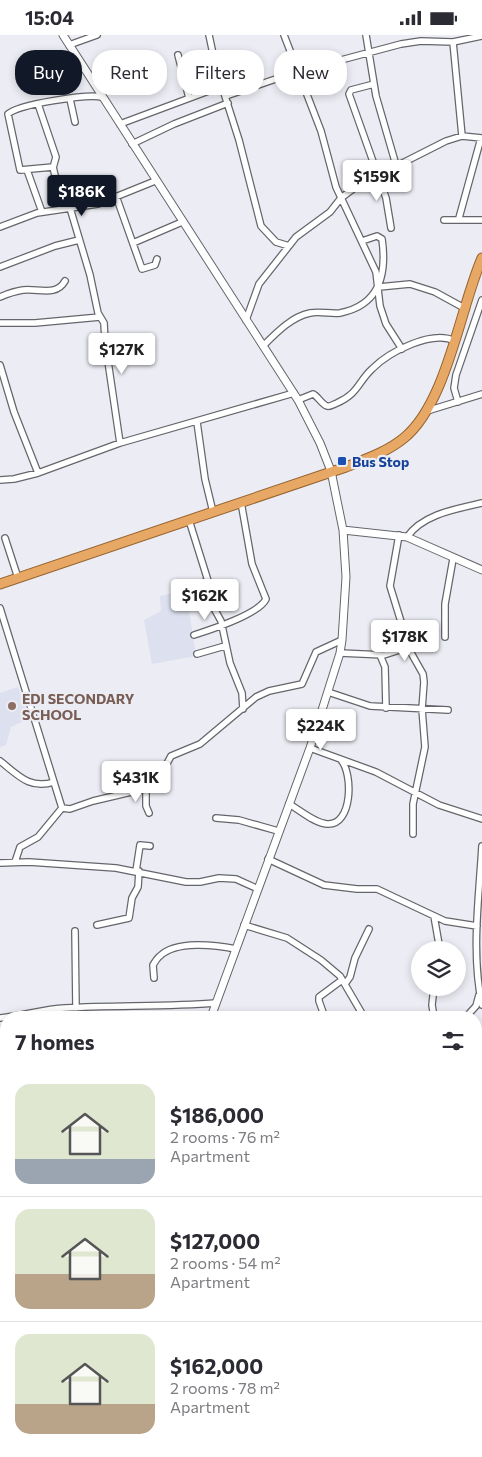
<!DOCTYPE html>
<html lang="en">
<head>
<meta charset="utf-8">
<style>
	:root { --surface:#fff; --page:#f2f2f3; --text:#2b2b33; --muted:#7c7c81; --line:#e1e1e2; --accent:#111827 }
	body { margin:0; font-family:Commissioner,sans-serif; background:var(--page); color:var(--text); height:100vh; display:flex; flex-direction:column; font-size:19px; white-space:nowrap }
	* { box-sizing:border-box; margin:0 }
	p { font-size:16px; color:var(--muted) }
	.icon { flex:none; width:28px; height:28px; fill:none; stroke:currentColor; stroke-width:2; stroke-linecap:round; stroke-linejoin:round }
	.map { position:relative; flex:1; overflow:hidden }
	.sheet { position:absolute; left:0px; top:976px; width:482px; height:446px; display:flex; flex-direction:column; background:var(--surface); border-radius:20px 20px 0 0; box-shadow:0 2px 8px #0003 }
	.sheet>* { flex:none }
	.banner { position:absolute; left:15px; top:15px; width:452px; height:45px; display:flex; gap:10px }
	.fabs { position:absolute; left:411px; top:906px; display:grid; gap:10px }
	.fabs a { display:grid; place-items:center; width:55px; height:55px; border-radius:50%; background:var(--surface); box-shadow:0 2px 8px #0003; font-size:25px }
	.price { position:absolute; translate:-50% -42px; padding:0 11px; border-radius:5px; background:#fff; color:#222; font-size:16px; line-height:32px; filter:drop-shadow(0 1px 2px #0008) }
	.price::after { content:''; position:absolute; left:50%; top:30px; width:15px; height:11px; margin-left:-8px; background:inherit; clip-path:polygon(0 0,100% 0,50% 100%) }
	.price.selected { background:var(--accent); color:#fff }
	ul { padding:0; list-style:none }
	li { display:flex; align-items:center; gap:15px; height:125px; padding:0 15px }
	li+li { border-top:1px solid var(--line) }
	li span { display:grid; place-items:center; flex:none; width:140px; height:100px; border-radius:15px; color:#555 }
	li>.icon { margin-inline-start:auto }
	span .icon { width:60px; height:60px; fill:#fffc; stroke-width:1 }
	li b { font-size:21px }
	h2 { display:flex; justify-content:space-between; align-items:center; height:60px; padding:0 15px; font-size:21px }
	.tag { padding:0 18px; border-radius:20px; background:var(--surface); box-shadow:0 2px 8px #0003; font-size:18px; line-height:45px }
	.tag.selected { background:var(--accent); color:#fff }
	.status { display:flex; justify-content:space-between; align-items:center; height:35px; padding:0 25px; background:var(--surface); direction:ltr }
	.status svg { height:14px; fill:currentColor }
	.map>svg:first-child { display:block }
	.built { fill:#dde0ee }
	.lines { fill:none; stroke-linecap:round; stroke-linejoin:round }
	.minor-casing { stroke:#65666b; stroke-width:8 }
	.tertiary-casing { stroke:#65666b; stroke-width:9 }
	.trunk-casing { stroke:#96632e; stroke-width:11 }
	.minor { stroke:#fff; stroke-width:5.5 }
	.tertiary { stroke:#fff; stroke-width:7 }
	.trunk { stroke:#e7a866; stroke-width:9 }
	.transit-dot { fill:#1a4fb4; stroke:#ecedf4; stroke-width:2 }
	.education-dot { fill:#8d6e63; stroke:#ecedf4; stroke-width:2 }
	.labels { text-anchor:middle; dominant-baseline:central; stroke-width:4.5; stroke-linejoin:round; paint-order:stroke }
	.transit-label { font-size:14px; font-weight:bold; fill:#164399; stroke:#ecedf4; text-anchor:start }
	.education-label { font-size:14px; font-weight:bold; fill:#785e54; stroke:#ecedf4; text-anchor:start }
</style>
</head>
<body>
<div class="status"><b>15:04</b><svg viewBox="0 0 49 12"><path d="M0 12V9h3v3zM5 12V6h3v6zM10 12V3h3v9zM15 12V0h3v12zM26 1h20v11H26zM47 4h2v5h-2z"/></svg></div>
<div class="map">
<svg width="482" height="1422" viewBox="0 0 482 1422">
	<rect width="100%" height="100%" fill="#ecedf4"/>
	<path class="built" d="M186,555l10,66 -44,8 -8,-44 17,-9 -1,-15z
		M18,652l11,32 -18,8 -5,18 -6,2v-54z"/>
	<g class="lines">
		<g class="minor-casing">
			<path id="minor" d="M209,0l7,33 23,72 22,86 15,16 13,4
				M284,0l37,96 15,56 40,85 4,34 6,18 16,25
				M366,0l10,61 20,69
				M453,7l9,94
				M69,10l28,-10
				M178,20l11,43
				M374,49l-23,6 -2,4 37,104 5,30
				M226,61l70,-24 105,-28 20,-3 32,1 29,-6
				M70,64l5,23
				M38,69l18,53 -3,11
				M120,89l102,-38
				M132,109l42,-20 54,-21
				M27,135l15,42
				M116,161l26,73 13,-4 2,-6
				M70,173l20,67 8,38 6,10 1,18 15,102
				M63,174l-10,-42 -33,3 -12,-56c11,-10 79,-20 94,-17
				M459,183l22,-80
				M444,185h38
				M0,192l37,-14 61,-9 57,-23
				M133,208l49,-21
				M0,232l55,-21 24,-6
				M379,252l31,-3 25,8 31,17
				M0,262c7,-3 16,-6 23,-7 15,-2 33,7 42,-9
				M246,285l13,-36 37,-47 34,-25 11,-14 16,-12 89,-45 16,-5 20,2
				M0,288h35l65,-6
				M263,311c13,-13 28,-29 47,-33 9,-2 20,1 30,0 40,-8 47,-39 42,-74l-5,-3 -15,5
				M0,330l14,47 24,61
				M298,365l15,-6c5,2 8,10 14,12 3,1 7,-2 10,-3 21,-9 21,-21 35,-34 18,-18 60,-39 83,-28
				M458,367l-4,-14 2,-13 26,-75
				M427,376l55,-17
				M197,387l8,57 8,33
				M0,445l14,-1 24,-6 82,-30 174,-50
				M189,485l20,64 2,19 10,18 9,42 12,30 1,16
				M399,500l-9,51 20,65 13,23 1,8 -2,27 3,38 -12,57v30
				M407,502c16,-23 49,-28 75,-34
				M5,503l13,40
				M184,562l23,-17
				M0,573l62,200
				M194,600c16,-5 65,-21 72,-36l-14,-35 -11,-62
				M445,602v-33l8,-45
				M340,618l44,2 25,-8
				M197,619l28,-8
				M380,620l5,12 1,41
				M328,657l42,14 78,4
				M310,713l66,24 63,33 43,14
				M0,726c17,13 29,29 54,21
				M146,752v19l3,7
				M289,769c11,6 25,19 38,20 26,2 26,-51 14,-64
				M62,773l8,1 23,-8 51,-12 8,-12 12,-8 7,-13 29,-12 56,-47 13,-6 33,-7 14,-32 26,-12
				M216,783l23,2 39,11
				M482,811c-3,52 -11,107 0,159
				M268,824l56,26 33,4h20l68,32 32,5
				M15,827l5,-15 18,-10 24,-29
				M0,828l29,-1 87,6 70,14h14l19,-4 17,1 22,10
				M136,836l4,-26 10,1
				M434,881l6,34
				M97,890l32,-7 3,-20 6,-11 1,-16
				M244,890l43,13 34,22 19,16 24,41
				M75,896l1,77
				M154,943l-1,-13c2,-3 4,-7 7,-9 16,-16 56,-11 76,-7
				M345,949l5,-7 5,-19 14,-29
				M434,952l-2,18 2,12
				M324,980l-5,-14v-4l23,-17
				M466,982l10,-11 3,-11
				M0,983c22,-2 43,-9 65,-10 50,-3 101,-1 151,-5
				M0,1071h6
				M476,1101h6
				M476,1141l6,-10
				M0,1202l6,1"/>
		</g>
		<g class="tertiary-casing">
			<path id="tertiary" d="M63,0l235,365 22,43 11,28 12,59 3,47 -4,63 -2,13 -30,95 -99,269
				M343,495l64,7 75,33
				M46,1422l2,-6"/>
		</g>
		<g class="trunk-casing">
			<path id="trunk" d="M0,549l346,-117c20,-8 41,-15 58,-29 43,-35 56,-130 78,-180"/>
		</g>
		<use href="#minor" class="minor"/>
		<use href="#tertiary" class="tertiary"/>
		<use href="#trunk" class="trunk"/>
	</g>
	<rect class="transit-dot" x="337" y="421" width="10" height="10" rx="2.5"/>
	<circle class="education-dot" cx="12" cy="671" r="5"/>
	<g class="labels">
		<g class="transit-label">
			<text x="352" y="426">Bus Stop</text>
		</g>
		<g class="education-label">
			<text x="22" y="663">EDI SECONDARY<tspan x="22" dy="16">SCHOOL</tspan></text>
		</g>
	</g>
</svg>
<div class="fabs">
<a><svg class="icon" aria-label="layers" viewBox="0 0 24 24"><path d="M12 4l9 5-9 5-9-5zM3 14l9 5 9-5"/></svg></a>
</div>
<b class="price" style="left:377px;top:167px">$159K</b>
<b class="price selected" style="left:82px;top:182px">$186K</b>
<b class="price" style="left:122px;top:340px">$127K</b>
<b class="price" style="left:205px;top:586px">$162K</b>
<b class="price" style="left:405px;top:627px">$178K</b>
<b class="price" style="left:321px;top:716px">$224K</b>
<b class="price" style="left:136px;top:768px">$431K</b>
<div class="banner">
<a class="tag selected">Buy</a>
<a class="tag">Rent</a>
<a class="tag">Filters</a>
<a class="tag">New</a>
</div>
<section class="sheet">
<h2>7 homes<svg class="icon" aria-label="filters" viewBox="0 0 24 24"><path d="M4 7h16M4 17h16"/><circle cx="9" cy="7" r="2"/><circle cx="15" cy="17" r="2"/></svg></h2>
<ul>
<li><span style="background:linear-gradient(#dfe7d0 75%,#9aa5b1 0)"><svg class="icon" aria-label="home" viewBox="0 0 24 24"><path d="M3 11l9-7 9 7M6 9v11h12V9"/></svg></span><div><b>$186,000</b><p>2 rooms · 76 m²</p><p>Apartment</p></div></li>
<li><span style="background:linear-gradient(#dfe7d0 65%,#b9a48a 0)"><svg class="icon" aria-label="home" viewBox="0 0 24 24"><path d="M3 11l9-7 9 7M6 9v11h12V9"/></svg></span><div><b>$127,000</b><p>2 rooms · 54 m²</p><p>Apartment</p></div></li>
<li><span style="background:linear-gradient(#dfe7d0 70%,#b9a48a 0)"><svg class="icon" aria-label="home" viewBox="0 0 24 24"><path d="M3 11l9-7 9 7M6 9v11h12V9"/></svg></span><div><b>$162,000</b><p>2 rooms · 78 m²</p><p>Apartment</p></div></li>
</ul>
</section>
</div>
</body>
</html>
